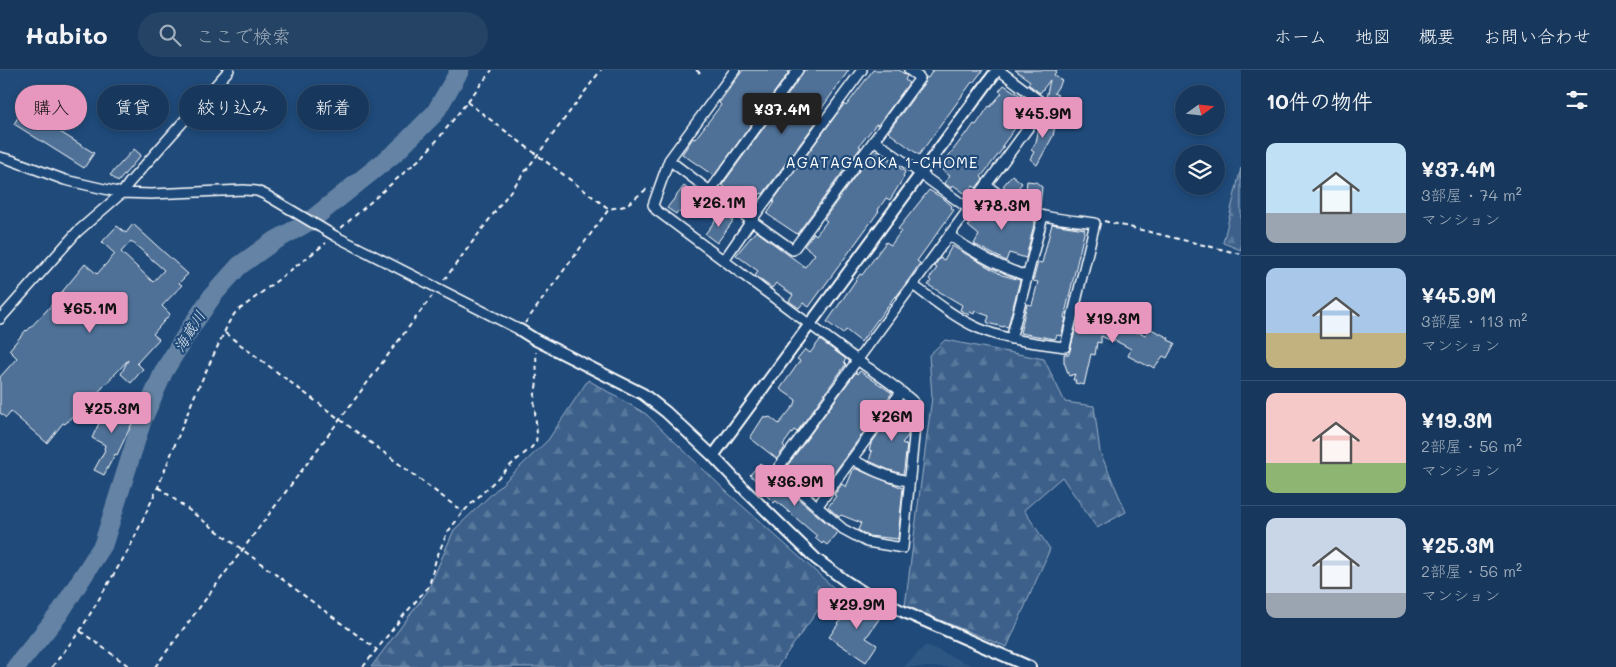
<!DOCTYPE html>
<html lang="ja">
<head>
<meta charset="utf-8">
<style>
	:root { --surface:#17385c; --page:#244365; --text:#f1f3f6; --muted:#9eacbb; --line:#365272; --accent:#e797bd }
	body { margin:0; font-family:Mali,"Klee One",sans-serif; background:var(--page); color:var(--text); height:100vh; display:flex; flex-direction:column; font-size:19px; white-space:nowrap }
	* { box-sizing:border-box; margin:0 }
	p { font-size:16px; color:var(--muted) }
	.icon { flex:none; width:28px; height:28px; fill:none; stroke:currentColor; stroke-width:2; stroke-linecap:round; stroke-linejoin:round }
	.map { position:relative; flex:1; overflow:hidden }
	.panel { display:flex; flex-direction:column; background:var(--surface); width:375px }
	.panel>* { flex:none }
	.guide { position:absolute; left:15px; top:15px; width:475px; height:45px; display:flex; gap:10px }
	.needle { width:32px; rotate:75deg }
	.controls { position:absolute; left:1175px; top:15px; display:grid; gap:10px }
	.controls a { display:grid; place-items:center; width:50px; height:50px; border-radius:50%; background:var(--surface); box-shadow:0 2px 8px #0003,0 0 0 1px var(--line); font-size:25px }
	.price { position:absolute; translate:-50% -42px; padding:0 11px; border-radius:5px; background:var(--accent); color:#111; font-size:16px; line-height:32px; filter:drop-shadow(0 1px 2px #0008) }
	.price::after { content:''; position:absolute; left:50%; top:30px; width:15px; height:11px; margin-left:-8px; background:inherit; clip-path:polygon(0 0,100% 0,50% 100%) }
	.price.current { background:#222; color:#fff }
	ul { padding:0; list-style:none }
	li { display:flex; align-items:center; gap:15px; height:125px; padding:0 25px }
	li+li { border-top:1px solid var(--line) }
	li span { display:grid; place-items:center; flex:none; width:140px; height:100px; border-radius:10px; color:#555 }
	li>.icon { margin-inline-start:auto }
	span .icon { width:60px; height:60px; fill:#fffc; stroke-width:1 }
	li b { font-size:21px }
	h2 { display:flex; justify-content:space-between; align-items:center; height:60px; padding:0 25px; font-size:21px }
	.chip { padding:0 18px; border-radius:22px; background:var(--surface); box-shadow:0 2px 8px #0003,0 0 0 1px var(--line); font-size:18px; line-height:45px }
	.chip.current { background:var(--accent); color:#111 }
	header { display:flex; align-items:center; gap:30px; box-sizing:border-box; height:70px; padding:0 25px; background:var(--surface); border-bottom:1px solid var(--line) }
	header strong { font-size:24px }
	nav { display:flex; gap:28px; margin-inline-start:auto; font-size:18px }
	.search { width:350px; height:45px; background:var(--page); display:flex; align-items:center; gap:12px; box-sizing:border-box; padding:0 18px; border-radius:28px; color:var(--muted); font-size:19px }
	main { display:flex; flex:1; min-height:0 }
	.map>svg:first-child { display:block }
	.built { fill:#2e5683 }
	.forest { fill:url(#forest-firs); stroke:#9eb0c5 }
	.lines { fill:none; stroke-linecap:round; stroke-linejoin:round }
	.river { stroke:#6583a4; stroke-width:19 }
	.building { fill:#507197; stroke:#fff; fill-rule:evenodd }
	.minor-casing { stroke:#fff; stroke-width:12 }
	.tertiary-casing { stroke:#fff; stroke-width:14 }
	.path { stroke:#fff; stroke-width:2; stroke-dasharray:5 4; stroke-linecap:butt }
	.minor { stroke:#1f4a7a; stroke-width:9 }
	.tertiary { stroke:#1f4a7a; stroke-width:10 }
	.labels { text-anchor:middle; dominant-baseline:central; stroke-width:4.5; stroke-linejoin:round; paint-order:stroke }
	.neighbourhood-label { font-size:15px; letter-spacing:1px; fill:#fff; stroke:#1f4a7a }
	.water-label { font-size:15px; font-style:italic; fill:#d8e0e8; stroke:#1f4a7a }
</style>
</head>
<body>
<header>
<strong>Habito</strong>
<div class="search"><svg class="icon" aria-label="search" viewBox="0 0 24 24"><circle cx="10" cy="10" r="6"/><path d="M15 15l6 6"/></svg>ここで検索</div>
<nav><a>ホーム</a><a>地図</a><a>概要</a><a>お問い合わせ</a></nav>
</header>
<main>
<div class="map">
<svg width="1241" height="597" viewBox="0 0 1241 597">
	<defs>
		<pattern id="forest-firs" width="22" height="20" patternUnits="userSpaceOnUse" patternTransform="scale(1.25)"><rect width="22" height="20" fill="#3c618b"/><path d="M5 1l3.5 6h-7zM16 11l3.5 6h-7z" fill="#59799c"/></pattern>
	</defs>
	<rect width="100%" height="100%" fill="#1f4a7a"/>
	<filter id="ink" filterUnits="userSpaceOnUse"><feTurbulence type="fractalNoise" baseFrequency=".02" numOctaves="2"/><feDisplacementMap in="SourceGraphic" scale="10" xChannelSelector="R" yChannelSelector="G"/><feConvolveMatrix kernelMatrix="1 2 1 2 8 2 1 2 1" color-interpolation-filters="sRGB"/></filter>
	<g filter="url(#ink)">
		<path class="built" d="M926,575l50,22h-72z"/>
		<path class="forest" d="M1241,98v82l-18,-7z
			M945,270l99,19 21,43 29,4 6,46 26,60 -29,16 -35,-51 -38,33 26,39 -43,98 -102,-41 27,-209 -3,-42z
			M588,310l58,34 82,79 106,95 -57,79h-406l56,-75 27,-62 94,-90z"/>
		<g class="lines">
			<path class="river" d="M16,597l43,-53 44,-69 39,-124 22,-50 27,-44 22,-32 26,-29 32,-23 39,-22 86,-69 39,-39 25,-43"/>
		</g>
		<path class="building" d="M743,0h44l2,2 -75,104 -32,-22 11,-16 2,1 26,-34 -2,-2z
			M804,0h45l-32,45 3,2 -57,77 -2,-1 -9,12 -8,-6 -4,6 -13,-9 3,-5 -8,-6 53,-73 4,3 11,-15 -4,-2z
			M873,0h26l8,6 -2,4 4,3 -31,42 -2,-1 -17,22 2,1 -64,87 -30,-20 8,-12 -2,-1 71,-97 2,2z
			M933,0h50l-10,13 -1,-1 -53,73 -31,-23 37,-50 1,-5 2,1z
			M1015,0h42l-3,5 8,6 -8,12 4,2 -5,7 -7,-4 4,-18 -10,13 -12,-9 2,-3z
			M1004,15l29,19 -31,42 2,1 -23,30 2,2 -7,9 -3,-2 -6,9 -14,-10 -2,3 -7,-5 6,-7 -8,-6 8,-10 -3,-2 19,-25 1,1 7,-10 2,1 13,-19 1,1 12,-14 -3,-2z
			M23,39l71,44 -10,15 -70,-44z
			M1043,48l13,3 -3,15 -16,29 -7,-6 4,-7 -3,-2 5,-8 4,-19z
			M134,79l7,6 -23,27 -8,-7z
			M877,80l28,22 -2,4 1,1 -14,23 -4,-2 -8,12 1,1 -70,96 -6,-4 -4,5 -10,-7 4,-6 -17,-12 -4,5 -17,-12 3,-5 -22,-16 20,-24 49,36 10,-13 -11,-8 10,-13 2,2 11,-14 -3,-2 47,-65 2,1z
			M1012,105l10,8 -8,11 -11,-8z
			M1027,111l9,1 6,5 -2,21 -15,-5z
			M684,116l12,9 -14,19 -4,-3 -2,3 -9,-6z
			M929,120l15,9 8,7 -1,2 3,2 -37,51 3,2 -8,12 -16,22 -1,-1 -34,46 -15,-12 -3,4 -16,-12 33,-48 2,1 24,-33 5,3 10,-14 -3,-2z
			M990,128l33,20v-2l12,4 -9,38 -17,-5 -3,8 -32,-17 5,-9 -11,-9z
			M721,143l12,8 -16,22 -12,-9z
			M133,154l55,50 -9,9 3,2 -20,21 8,8 -17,20 6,5 -22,24 6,6 -12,14 -10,-9 7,-14 -49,53 -2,-2 -12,13 -2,-1 -16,20 -36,-31 -5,6 -6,-5v-36l17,-19 -8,-8 17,-20 1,1 20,-21 38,-46 12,10 18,-20 -13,-12 15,-16 9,7zM131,171l33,29 -11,12 -32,-30z
			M1052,154l33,5 -21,89h2l-5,18 -4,-1 -2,4 -35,-6 7,-29 5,1 6,-23 -5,-1 5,-19 4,1z
			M952,176l50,29 18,5 -12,47 -4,-1v1l-13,-3 -4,-2 2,-6 -14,-5 -1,3 -4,-2 -1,3 -9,-5 2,-5 -34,-20 3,-4 -2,-2 8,-11 -3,-2 6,-8 4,2z
			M1091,241l17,3v2l30,17v-1l8,3 3,-7 20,10 -1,2 7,3 -8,15 -4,-2 -9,12 -5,-3 -1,1 -20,-10 3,-7 -17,-9v2l-13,-6v7l-4,-1 -2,13 -4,-1 -7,31 -9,-2 1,-3h-3l2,-6 -6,2 -5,-14v-8h5l9,-34 11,2z
			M820,270l26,19 -2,3 2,2 -49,68 -3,-2 -11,15 2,2 -8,12 -27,-21 14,-22 3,2 3,-1 9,7 16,-20 1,-4 -16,-11 20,-28 -3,-2 8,-10 5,4z
			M860,301l32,22 -68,94 -2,-1 -4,7 -13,-10 1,-2 -19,-15 69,-94 1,2z
			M109,332l27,13 -19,40 -2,-1 -11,21 -10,-5 11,-20 -1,-1 1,-4 -13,-7z
			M901,332l9,8 -2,9 1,2v7l-3,3 2,2v3l-6,7 5,2 -3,24 -1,5 -14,-4 -20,-9 3,-10 -3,-1 2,-6z
			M760,393l10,9 -3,6 10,10 1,-1 8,7 3,-3 47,40 1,3 -10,11 -4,-3 -1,2 -7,-6 2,-2 -41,-35 -2,2 -14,-14 3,-3 -13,-11z
			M854,398l49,20 -5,51 -29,-3 -11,-6 3,-7 -20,-8 -2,2 -11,-10 8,-11 -2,-1 8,-11 4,3z
			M859,530l22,16 -15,22 11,7 -11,17 -37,-25 24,-34 2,2z"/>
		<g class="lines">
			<g class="minor-casing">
				<path id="minor" d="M735,0l-66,90 -16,45 3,5c68,50 136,101 204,152 11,8 52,35 57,44l-14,142 -36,-6 -24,-13 -63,-55 -2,-6 267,-363 -46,-35
					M874,70l95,69
					M0,87l11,3 54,20 57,13 29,1 93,-4 13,1 9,4 69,41 185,94
					M669,90l41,31 83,59 127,-172 -11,-8
					M710,121l88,-121
					M949,165c25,18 49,32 78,41
					M724,190l27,-39 111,-151
					M913,215c20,15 41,32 65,43 27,12 57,15 87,19l30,-124c-23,-3 -48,-4 -70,-13 -14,-6 -27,-16 -39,-25
					M0,249l77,-87 45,-39 7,-10 100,-113
					M1011,269l32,-123
					M852,389c19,11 36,19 57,22
					M817,437l84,-115"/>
			</g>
			<g class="tertiary-casing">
				<path id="tertiary" d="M520,260l16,10 107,54 23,18 47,44 33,35 70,68 31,23 19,12 36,17 128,56
					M713,386l284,-386"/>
			</g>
			<path class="path" d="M696,0l4,3
				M467,32l142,107
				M1104,151l137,33
				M341,158l82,-72 16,-18 53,-68
				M444,210l157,-210
				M525,253l84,-114 16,-3 23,-18
				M225,263l238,179
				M158,417l218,162
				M80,561l50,36
				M52,597l28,-36 50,-84 28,-60 36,-90 35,-75 6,-9 91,-70
				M155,597l277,-371
				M363,597l40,-51 26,-30 7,-27 11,-26 16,-21 51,-50 17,-14 5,-6 1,-8 -3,-34 3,-18 -1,-30"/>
			<use href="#minor" class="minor"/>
			<use href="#tertiary" class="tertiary"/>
		</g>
	</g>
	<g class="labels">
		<g class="neighbourhood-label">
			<text x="882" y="92">AGATAGAOKA 1-CHOME</text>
		</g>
		<g class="water-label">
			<text transform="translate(189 261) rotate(-58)">海蔵川</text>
		</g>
	</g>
</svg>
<div class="controls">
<a><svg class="needle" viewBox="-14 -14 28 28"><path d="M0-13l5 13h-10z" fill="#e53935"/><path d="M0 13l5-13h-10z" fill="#9eacbb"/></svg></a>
<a><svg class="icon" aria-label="layers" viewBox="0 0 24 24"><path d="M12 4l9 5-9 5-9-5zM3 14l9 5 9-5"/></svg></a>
</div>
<b class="price current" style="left:782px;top:65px">¥37.4M</b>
<b class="price" style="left:1043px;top:69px">¥45.9M</b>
<b class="price" style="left:719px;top:158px">¥26.1M</b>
<b class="price" style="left:1002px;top:161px">¥78.3M</b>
<b class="price" style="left:90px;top:264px">¥65.1M</b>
<b class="price" style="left:1113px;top:274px">¥19.3M</b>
<b class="price" style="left:112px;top:364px">¥25.3M</b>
<b class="price" style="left:892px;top:372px">¥26M</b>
<b class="price" style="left:795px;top:437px">¥36.9M</b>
<b class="price" style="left:857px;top:560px">¥29.9M</b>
<div class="guide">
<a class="chip current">購入</a>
<a class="chip">賃貸</a>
<a class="chip">絞り込み</a>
<a class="chip">新着</a>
</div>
</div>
<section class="panel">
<h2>10件の物件<svg class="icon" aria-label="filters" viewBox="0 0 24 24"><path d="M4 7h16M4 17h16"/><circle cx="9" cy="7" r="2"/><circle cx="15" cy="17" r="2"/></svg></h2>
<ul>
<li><span style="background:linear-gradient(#bfe0f5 70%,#9aa5b1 0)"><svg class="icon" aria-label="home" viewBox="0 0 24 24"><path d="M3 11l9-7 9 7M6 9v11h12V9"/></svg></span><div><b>¥37.4M</b><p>3部屋 · 74 m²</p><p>マンション</p></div></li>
<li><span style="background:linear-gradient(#a9c7e8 65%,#c2b280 0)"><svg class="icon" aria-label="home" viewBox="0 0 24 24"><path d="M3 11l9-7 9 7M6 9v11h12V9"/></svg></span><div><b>¥45.9M</b><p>3部屋 · 113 m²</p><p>マンション</p></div></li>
<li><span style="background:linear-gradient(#f6c9c9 70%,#8fb573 0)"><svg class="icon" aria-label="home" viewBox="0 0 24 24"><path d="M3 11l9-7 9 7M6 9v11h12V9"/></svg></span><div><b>¥19.3M</b><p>2部屋 · 56 m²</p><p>マンション</p></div></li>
<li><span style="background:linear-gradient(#c9d6e8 75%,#9aa5b1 0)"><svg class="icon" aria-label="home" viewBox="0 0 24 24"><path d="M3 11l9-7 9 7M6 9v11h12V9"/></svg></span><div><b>¥25.3M</b><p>2部屋 · 56 m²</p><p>マンション</p></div></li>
</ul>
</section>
</main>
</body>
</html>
